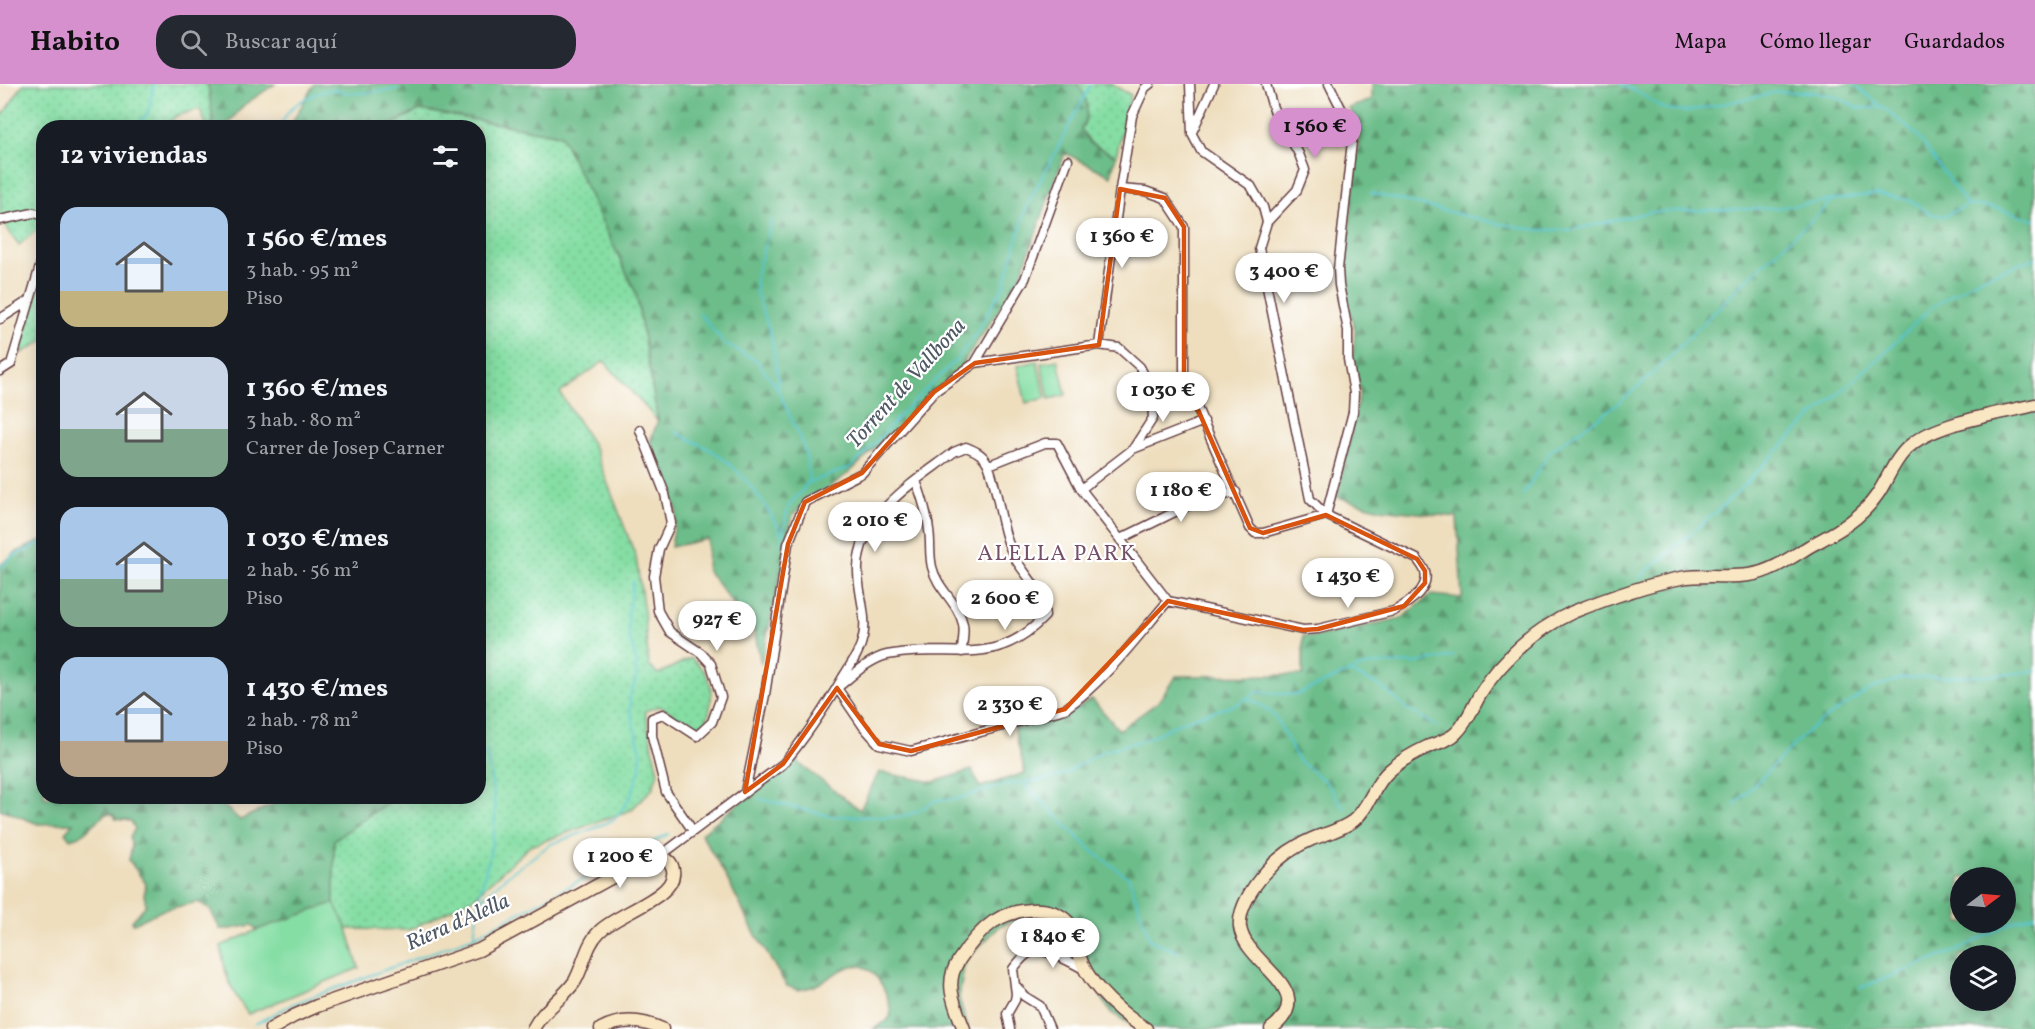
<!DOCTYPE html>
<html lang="es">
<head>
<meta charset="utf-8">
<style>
	:root { --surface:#171b24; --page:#242831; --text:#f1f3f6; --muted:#9ea1a6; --accent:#d690ce }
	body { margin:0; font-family:Vollkorn,serif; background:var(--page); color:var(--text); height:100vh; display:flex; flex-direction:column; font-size:22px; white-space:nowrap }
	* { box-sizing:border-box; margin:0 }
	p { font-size:20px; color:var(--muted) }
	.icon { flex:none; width:33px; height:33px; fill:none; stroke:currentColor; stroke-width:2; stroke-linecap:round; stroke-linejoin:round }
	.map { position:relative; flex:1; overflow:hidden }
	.side { position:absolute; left:36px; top:36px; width:450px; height:684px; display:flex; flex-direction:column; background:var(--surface); border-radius:24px; box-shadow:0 3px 15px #0003 }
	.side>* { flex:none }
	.needle { width:39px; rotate:74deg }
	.buttons { position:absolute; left:1950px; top:783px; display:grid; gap:12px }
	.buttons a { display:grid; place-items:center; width:66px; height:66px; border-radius:50%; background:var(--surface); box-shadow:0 3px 15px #0003; font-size:30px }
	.price { position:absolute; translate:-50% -51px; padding:0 14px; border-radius:21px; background:#fff; color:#222; font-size:20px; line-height:39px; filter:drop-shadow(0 2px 3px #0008) }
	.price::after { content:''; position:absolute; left:50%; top:36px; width:18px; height:14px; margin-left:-9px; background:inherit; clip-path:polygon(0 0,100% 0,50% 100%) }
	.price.active { background:var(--accent); color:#111 }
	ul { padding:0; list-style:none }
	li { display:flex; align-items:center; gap:18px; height:150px; padding:0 24px }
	li span { display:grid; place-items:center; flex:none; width:168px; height:120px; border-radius:18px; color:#555 }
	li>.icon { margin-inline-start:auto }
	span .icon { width:72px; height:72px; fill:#fffc; stroke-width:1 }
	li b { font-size:26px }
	h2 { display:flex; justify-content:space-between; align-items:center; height:72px; padding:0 24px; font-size:26px }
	header { display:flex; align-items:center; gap:36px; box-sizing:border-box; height:84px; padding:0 30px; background:var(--accent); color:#111 }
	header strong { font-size:28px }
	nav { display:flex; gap:33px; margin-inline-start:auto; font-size:21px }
	.search { width:420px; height:54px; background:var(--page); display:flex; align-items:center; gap:15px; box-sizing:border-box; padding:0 21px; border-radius:24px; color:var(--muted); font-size:22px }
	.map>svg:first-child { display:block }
	.grass { fill:url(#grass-dots); stroke:#687e68; stroke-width:1.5 }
	.forest { fill:url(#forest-firs); stroke:#5b6e5a; stroke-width:1.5; fill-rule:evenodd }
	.green { fill:#85dea4; stroke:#687e68; stroke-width:1.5 }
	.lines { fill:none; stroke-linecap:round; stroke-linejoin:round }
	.stream { stroke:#57c5cd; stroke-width:2 }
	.street-casing { stroke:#633c41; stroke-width:11 }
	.secondary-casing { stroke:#633c41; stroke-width:15 }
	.street { stroke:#fff; stroke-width:8 }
	.secondary { stroke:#f9e7c3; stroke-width:12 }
	.marked { fill:none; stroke:#d8530f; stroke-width:4.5; stroke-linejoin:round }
	.labels { text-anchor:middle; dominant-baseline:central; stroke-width:4.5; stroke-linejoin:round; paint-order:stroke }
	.water-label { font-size:22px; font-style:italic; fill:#4f5964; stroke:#fff }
	.neighbourhood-label { font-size:22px; letter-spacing:1.5px; fill:#75516a; stroke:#fff }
</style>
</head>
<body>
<header>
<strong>Habito</strong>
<div class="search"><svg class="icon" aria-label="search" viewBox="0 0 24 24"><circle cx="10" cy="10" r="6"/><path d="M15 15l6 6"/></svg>Buscar aquí</div>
<nav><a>Mapa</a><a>Cómo llegar</a><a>Guardados</a></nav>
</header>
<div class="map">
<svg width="2035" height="945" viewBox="0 0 2035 945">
	<defs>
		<pattern id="grass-dots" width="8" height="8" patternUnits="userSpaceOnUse" patternTransform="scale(1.5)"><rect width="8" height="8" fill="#85dea4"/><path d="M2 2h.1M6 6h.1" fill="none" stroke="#74be8d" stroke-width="1.8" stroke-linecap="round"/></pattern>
		<pattern id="forest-firs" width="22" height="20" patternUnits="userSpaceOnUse" patternTransform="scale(1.5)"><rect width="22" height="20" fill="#6cbd8a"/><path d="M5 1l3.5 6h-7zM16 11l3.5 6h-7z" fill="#5b9971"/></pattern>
	</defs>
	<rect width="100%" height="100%" fill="#fff"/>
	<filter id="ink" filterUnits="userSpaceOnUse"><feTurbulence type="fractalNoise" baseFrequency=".0167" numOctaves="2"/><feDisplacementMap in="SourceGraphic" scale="12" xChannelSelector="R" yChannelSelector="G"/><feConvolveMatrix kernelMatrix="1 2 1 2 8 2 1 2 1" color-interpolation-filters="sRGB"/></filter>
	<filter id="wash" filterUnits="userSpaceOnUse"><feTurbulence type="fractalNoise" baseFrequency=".008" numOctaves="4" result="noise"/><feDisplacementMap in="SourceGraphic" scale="24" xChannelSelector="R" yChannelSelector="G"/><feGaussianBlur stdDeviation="1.35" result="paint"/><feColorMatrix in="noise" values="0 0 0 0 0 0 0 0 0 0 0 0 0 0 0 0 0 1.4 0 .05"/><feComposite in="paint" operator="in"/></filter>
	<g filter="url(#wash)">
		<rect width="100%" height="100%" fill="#eedebe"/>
		<path class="grass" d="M23,0h185l5,37 -2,6h-4l-7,-18 -24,7 -11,11 -121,1 -1,97 -24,20 -19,-26v-100z
			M1077,0h34l20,11 -15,61 -26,-13 -9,-14c10,-13 5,-34 -4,-45z
			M420,26l141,25 75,158 22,128 -54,-60 -44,32 33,52 43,112 8,55 5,54 9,8 33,-16c23,19 24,35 16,63l-12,7 -35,-22 -15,5 13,62 -6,16 -21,21 -101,36 -58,53 -63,31 -62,-1 -13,-26v-63l61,-43 83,-1v-668l-92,-1z
			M43,188v69l-23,13z"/>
		<path class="forest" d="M208,0h67l-31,21 -19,22 -14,1 2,-7z
			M314,0h763c11,13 14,30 4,45l9,14 26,13 -5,20 -46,-23 -46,127 -59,88 -110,104 -57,42 -32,150 -6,-31 -48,-63 1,-31 -37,8 6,-37 -27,-68 8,-22 -22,-127 -75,-158 -141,-25 -34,17 -97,1z
			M1372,0h663v945h-897l-28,-17 -41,-73 -7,-16 -31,-8 -31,11 -35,35 -6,37 9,31h-95l14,-8 4,-6c-1,-13 -6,-26 -13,-36 -21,-29 -40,-4 -62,6 -6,3 -12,4 -18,5l-11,-4 -4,-6 -30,-50 -30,-59 -22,-37 93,-76 7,7 59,45 19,-38 55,10 38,-12 8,17 45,-14 -11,-45 48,-11 30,-18 27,31 39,-28 18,-26 127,-1v-39l11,1 88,-19 29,-23 31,3 -5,-81 -77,-8 -43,-12 23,-105 -7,-33 2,-29 -12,-43 17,-158 -11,-21 23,-8zM1960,794h46v44h-46zM1960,872h46v44h-46z
			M43,456l1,256 170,1 26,23 48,-23h107l-61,43v63l-77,27 -5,-5 -21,4h-11l-10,-20 -12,-7 -35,8 -30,14 -1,-3 14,-16 -2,-10 2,-11 -17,-24 3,-14 -2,-9 5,-8 -4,-8 -15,-2 -3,-5h-8l-25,22 -10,3 -5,-7 8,-9 -35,1 -38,-15v-244l17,-13z"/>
		<path class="green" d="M1058,276l8,35 -17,4 -8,-36z
			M1037,277l9,37 -20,5 -9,-37z
			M334,819l13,26 12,39 -111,46c-18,-25 -23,-37 -27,-68l36,-16z"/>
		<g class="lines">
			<path class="stream" d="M1621,0l20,10 21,14 23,4 92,-20h34l23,4 25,12h25l32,26 51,71
				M1854,0l28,23
				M135,44l13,-15 6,-29
				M280,44c6,-22 30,-35 51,-38 6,-1 13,2 19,3 16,1 32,-2 48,-4
				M1371,109l124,30 42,7h35l78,-18 125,-4 101,-14 33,6 22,14 14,2 22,-11 30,3 38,12
				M772,136l-16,55v17l15,43 7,44v11l25,54 6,27 -1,11
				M700,230l24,29 33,18 20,27
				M675,348c13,7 29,13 42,22 30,22 48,49 65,81
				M1523,411l27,-44 65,-45 32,-27 100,-100 85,-78
				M781,460l7,-37 20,-24 43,-16 14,-13 38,-42 54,-53 18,-24 29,-50 22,-77 64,-122
				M0,483l11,-10 33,-15
				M1639,494l86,-74 75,-76 81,-72 51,-49 44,-27 59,-22
				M1349,588l31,14 27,23 30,17
				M1247,614l17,9 13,12 21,41 28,22 18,26
				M1022,698l69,68 38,28 21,62 28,12
				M760,715l70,17 70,1 16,-5 20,-12 21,-1 51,-15 37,-4 18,-5 40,-24 44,-12 38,-19 53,-16 19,-12 39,3 62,-27 20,-4 38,-1 38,-7
				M1734,721l77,-77 59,-39 32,-11 97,-3 36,-4
				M479,815c6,-27 15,-55 16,-83 0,-22 -5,-43 -9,-65
				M474,852l5,-35 29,-26 43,-31 37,-13 27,-12 16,-23 9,-27 1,-17 -11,-42v-15l6,-15v-20l-7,-24 -1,-22 5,-33
				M1860,904l98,-38 54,-28 23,-7
				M255,940l38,-20 181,-67 194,-103"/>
		</g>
	</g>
	<g filter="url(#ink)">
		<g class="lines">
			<g class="street-casing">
				<path id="street" d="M1266,0l7,24 26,46 6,16 -8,20 -30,32
					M1193,46l21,-46
					M1120,105l25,2 20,7 19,29v151l66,150 5,5h8l63,-18
					M0,136l33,-7 11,2
					M0,235l30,-19
					M1099,261l21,-156 12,-73 13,-28 5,-4
					M975,279l50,-84 43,-119
					M0,287l11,-7 33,-111
					M640,346l25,64 6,29 -12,26 -5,27 4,35 12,21 31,21 10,11 10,33 -9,25 -15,14 -34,-22 -11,4v18l14,56 27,39
					M1133,365l71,-28
					M989,381l56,-22h12l24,46 87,112
					M916,397c6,16 11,32 13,49 2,12 0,25 3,37 5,22 26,35 31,57 2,8 -1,19 -1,28
					M1326,431l27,-103 1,-19 -6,-34v-28l-9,-46 -1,-16 15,-137 -24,-48
					M1120,455l69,-34 47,-13
					M1168,517l135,29 15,-1 76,-18c13,-7 36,-21 31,-39 -1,-4 -5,-9 -8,-13l-91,-44 -16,-16 -51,-251 8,-26 -4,-15 -12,-21 -50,-35 -9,-17 -2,-50
					M837,604l26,38 16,18 32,7 154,-42c40,-28 71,-71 103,-108
					M745,708l20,-97 23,-151 17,-42 57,-29 72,-81 41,-29 124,-18 20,3 21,19 11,22 2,29 -20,31 -52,40
					M660,772l123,-92c23,-27 42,-56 60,-87 8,-13 17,-25 20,-40 5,-21 -6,-48 -5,-69 1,-54 58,-87 96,-116l12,-5c10,4 19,8 23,20 11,29 11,65 27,93 12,19 28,32 29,56 -51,55 -95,26 -158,39 -18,4 -36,22 -50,33
					M1017,903l7,9 16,10 10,23
					M1010,945l-3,-15 8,-14 1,-6 -3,-25c5,-6 10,-14 18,-17 14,-6 42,12 55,18"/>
			</g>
			<g class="secondary-casing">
				<path id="secondary" d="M271,945l23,-13 23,-10 162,-56 161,-88c7,-3 13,-8 21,-5 7,2 11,6 12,13 5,27 -58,44 -74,62 -13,13 -15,33 -24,49 -12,18 -32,28 -42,48
					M601,945c20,-11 41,-9 61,0
					M964,945c-9,-23 -21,-46 -5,-69 9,-14 20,-28 34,-38 20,-13 55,-19 74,-1 10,10 10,29 15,42 10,25 41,52 64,66
					M1271,945c51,-39 -26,-64 -31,-102 -2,-19 14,-42 26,-55 12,-14 29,-26 46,-33 13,-5 29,-9 41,-18 16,-12 20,-36 36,-50 11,-10 25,-18 38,-24 10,-4 23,-7 30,-15 11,-11 16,-26 24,-39 20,-33 57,-65 92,-81 35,-14 72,-27 108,-34 23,-4 46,0 68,-3 22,-3 43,-18 61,-29 26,-14 50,-26 67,-51 11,-16 18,-38 35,-51 26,-21 89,-31 123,-39"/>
			</g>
			<use href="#street" class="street"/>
			<use href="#secondary" class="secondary"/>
		</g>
	</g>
	<path class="marked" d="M1120,105l45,9 19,29v151l66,150 13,5 63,-18 91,44 8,12v12l-21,23 -86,23 -15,1 -135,-29 -103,108 -154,42 -32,-7 -42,-56 -54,76 -38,28 43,-248 17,-42 57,-29 72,-81 41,-29 124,-18z"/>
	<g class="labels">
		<g class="water-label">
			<text transform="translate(907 300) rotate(-48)">Torrent de Vallbona</text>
			<text transform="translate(458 839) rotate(-24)">Riera d'Alella</text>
		</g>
		<g class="neighbourhood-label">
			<text x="1057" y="470">ALELLA PARK</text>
		</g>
	</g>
</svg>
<div class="buttons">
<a><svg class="needle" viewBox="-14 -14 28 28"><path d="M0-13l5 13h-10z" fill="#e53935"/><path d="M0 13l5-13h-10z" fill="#9ea1a6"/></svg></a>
<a><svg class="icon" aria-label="layers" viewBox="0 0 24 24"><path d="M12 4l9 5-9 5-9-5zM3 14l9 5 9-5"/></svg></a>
</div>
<b class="price active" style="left:1315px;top:75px">1 560 €</b>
<b class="price" style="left:1122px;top:185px">1 360 €</b>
<b class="price" style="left:1284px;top:220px">3 400 €</b>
<b class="price" style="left:1163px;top:339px">1 030 €</b>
<b class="price" style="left:1181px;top:439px">1 180 €</b>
<b class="price" style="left:875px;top:469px">2 010 €</b>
<b class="price" style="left:1348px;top:525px">1 430 €</b>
<b class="price" style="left:1005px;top:547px">2 600 €</b>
<b class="price" style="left:717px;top:568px">927 €</b>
<b class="price" style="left:1010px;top:653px">2 330 €</b>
<b class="price" style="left:620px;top:805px">1 200 €</b>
<b class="price" style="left:1053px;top:885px">1 840 €</b>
<section class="side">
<h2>12 viviendas<svg class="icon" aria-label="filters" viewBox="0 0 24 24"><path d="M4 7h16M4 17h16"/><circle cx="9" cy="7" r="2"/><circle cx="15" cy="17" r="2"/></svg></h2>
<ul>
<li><span style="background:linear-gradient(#a9c7e8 70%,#c2b280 0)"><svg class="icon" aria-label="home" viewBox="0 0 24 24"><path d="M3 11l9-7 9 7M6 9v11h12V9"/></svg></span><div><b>1 560 €/mes</b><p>3 hab. · 95 m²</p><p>Piso</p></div></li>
<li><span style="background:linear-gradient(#c9d6e8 60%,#7fa58c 0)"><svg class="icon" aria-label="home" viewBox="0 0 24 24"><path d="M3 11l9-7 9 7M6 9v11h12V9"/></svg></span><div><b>1 360 €/mes</b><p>3 hab. · 80 m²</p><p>Carrer de Josep Carner</p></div></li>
<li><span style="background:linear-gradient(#a9c7e8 60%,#7fa58c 0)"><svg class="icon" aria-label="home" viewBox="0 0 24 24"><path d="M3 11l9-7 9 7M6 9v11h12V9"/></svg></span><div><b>1 030 €/mes</b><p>2 hab. · 56 m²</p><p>Piso</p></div></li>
<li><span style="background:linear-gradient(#a9c7e8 70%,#b9a48a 0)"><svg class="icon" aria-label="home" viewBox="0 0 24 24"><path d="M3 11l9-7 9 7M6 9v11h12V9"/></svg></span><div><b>1 430 €/mes</b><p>2 hab. · 78 m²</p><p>Piso</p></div></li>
</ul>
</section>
</div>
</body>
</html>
